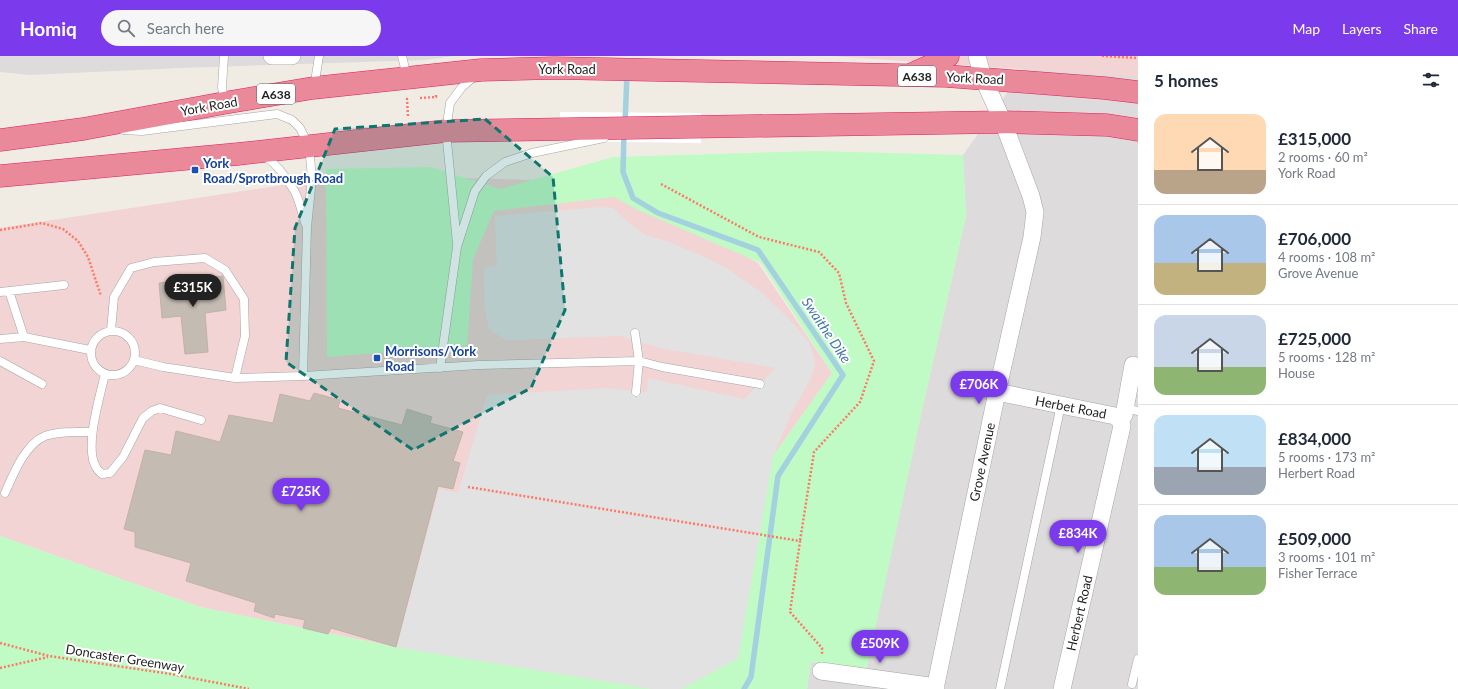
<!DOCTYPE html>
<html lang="en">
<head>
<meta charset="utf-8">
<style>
	:root { --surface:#fff; --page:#f6f6f7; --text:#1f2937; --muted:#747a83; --line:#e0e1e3; --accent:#7c3aed }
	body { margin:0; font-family:Lato,sans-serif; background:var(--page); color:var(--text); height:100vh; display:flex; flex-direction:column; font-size:15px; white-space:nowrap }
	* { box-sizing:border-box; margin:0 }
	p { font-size:13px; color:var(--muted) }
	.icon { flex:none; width:22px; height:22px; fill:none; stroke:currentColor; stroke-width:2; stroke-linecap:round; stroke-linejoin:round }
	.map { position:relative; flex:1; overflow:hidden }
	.panel { display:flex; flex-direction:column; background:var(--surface); width:320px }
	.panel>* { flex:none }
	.price { position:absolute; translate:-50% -34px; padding:0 9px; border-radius:14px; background:var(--accent); color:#fff; font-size:13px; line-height:26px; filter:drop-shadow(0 1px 2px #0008) }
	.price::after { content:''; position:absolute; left:50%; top:24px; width:12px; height:9px; margin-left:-6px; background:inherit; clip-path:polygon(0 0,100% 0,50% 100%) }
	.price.on { background:#222; color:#fff }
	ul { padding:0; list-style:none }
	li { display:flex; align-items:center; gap:12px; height:100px; padding:0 16px }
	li+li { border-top:1px solid var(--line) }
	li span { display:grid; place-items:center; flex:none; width:112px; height:80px; border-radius:12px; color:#555 }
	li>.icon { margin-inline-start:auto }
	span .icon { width:48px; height:48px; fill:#fffc; stroke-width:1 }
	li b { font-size:17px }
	h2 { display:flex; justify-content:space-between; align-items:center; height:48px; padding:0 16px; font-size:17px }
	header { display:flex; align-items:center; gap:24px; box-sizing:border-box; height:56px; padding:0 20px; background:var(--accent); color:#fff }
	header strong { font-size:19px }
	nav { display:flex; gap:22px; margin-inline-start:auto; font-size:14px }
	.search { width:280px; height:36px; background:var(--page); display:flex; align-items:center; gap:10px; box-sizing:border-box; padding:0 14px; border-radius:22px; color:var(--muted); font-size:15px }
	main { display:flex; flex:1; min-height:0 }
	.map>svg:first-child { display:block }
	.residential { fill:#dddbdb }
	.commercial { fill:#f1d4d3 }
	.park { fill:#c0fbc5 }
	.parking { fill:#e2e2e2 }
	.pier { fill:#fff }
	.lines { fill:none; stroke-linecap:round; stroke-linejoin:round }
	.stream { stroke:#a3d1df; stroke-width:5.5 }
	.building { fill:#c4bbb3; stroke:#c2b2a6 }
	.lane-casing { stroke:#a5a5a5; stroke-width:9 }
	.street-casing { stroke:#a5a5a5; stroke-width:18 }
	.highway-casing { stroke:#e11e5f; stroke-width:23 }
	.path { stroke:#f76; stroke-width:2.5; stroke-dasharray:2 2; stroke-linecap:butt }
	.lane { stroke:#fff; stroke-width:8 }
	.street { stroke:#fff; stroke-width:17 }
	.highway { stroke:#ea899a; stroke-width:22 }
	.marked { fill:#0f766e; fill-opacity:0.2; stroke:#0f766e; stroke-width:3; stroke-dasharray:8 5; stroke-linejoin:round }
	.transit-dot { fill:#1a4fb4; stroke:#fff; stroke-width:1.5 }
	.labels { text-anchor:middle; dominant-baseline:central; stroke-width:4; stroke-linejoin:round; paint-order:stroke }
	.shield { fill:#fff; stroke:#626262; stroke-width:1 }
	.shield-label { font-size:12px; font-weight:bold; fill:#1e1e1e }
	.street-label { font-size:13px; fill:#1e1e1e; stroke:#fff }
	.transit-label { font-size:13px; font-weight:bold; fill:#164399; stroke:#fff; text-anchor:start }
	.water-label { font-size:14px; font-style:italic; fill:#47a; stroke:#fff }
</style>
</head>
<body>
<header>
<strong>Homiq</strong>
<div class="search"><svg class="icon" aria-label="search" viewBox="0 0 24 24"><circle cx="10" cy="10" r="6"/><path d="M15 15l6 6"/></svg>Search here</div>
<nav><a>Map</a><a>Layers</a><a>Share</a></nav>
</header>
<main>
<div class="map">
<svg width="1138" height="633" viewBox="0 0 1138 633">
	<rect width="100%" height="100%" fill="#f0ece4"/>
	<path class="residential" d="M0,0h453l-28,4 -245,8 -151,7 -29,-3z
		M1033,0h98l7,1v632h-331l4,-27 55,6 54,-249 46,-203 -3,-61z"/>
	<path class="commercial" d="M832,0h306v21l-60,-4z
		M349,119l267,7 142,81 74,110 -59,83 -35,202 -57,31h-28l-257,-42 -196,-40 -200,-71v-308z"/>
	<path class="park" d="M816,95l147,4 3,61 -46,203 -53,249 -56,-6 -4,27h-126l57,-31 35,-202 59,-83 -71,-110 -123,-53 -24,-13 -120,14 -21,48 -6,87 -140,11 -1,-188 105,-2 69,22 113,-32z
		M0,480l200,71 196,40 257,42h-653z"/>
	<path class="parking" d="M600,151l13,1 16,15 16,12 24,7 34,14 25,13 34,24 24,23 23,26 6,19 -1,8 -3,9 -19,34 -19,44 -35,202 -57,31h-28l-257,-42 43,-158 19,4 29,-98 119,-7 41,4 1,-14 96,21 32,-31 -112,-19 -44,-13 -114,4 -17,-11 -4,-22 -1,-39 13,-2 -2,-50z"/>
	<path class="pier" d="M560,56l141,1v30l-141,-2z"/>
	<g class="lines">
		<path class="stream" d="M625,68l2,-50
			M624,76l-1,40 10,26 25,15 100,37 85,125 -65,101 -27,201 -7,12"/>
	</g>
	<path class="building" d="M223,220l3,34 -21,3 3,39 -23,2 -4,-38 -19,2 -3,-35z
		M314,337l26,7 -2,8 64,17 5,-16 25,8 -2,6 33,9 -10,29 7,2 -7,26 -15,-3 -42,161 -65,-19 -3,6 -25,-6 2,-8 -30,-6 -1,4 -20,-7 2,-8 -70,-22 5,-18 -56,-16v-15l-11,-3 21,-79 26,5 5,-24 44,11 9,-27 44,8 7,-29 30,7z"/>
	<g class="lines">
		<g class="lane-casing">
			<path id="lane" d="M224,0l-2,31 2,15
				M402,0l5,21
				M314,32l5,-32
				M123,74l19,1 135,-17 15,6 8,8 9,18 3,32 -5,49 -4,149
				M262,101c12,1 27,25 33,35 5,10 7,22 11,33
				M457,187l-11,-112 4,-28 12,-16 14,-12
				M9,235l15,46
				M0,236l64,-7
				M111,274l3,-33 17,-29 23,-6 51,-4 20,12 19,29 1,37 -10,42
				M91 297a22 22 0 1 1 44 0a22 22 0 1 1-44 0Z
				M635,277l4,28 -3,31
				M0,283l24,-2 66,13
				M134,304l29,7 72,11 68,-2 176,-11 160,-4 23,6 98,17
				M0,305l42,23
				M440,312l17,-121 18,-56 11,-15 19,-14 27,-9 72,-15
				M105,318c-5,22 -21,74 -9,93 1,3 4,5 6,7l8,-1 13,-16 20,-39 9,-7 8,-3 41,12
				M1125,352l13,3
				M5,437c8,-18 20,-49 40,-57 14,-5 32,-4 47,-4
				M1132,628l6,-25
				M1000,633l61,-284"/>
		</g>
		<g class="street-casing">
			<path id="street" d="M272,0h20
				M997,336l118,24 5,4
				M1120,364l4,-5 9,-50
				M821,615l115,16
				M935,633l62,-297 35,-155 3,-25 -4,-16 -28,-74 -20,-44 -6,-22
				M1062,633l60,-263 -2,-6"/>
		</g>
		<g class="highway-casing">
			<path id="highway" d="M912,18l18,-8 18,-10
				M0,84l83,-11 141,-26 89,-15 168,-18 73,-2 392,8 158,12 34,4
				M0,120l238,-22 208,-23 557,-9 104,3 31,5"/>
		</g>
		<path class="path" d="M1102,0l36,2
			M420,42l16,-1v-3
			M408,60l-1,-17h2
			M661,128l98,53 60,15 20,21 7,30 28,58 -14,41 -46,50 -14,89
			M0,174l42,-7 21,6 15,12 10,16 13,39
			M468,431l332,54 -10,71 32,36v6
			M0,587l49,13 122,18 78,15
			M0,612l48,-11"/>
		<use href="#lane" class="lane"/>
		<use href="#street" class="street"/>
		<use href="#highway" class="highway"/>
	</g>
	<path class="marked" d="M485,63l68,58 12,133 -34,78 -118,62 -127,-88 9,-134 40,-99z"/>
	<g class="transit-dot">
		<rect x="191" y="110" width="8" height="8" rx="2"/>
		<rect x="373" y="298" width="8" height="8" rx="2"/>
	</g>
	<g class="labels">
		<g class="shield">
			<rect x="898" y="10" width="38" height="20" rx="3"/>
			<rect x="257" y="28" width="38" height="20" rx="3"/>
		</g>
		<g class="shield-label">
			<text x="917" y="20">A638</text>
			<text x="276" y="38">A638</text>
		</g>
		<g class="street-label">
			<text x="567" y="13">York Road</text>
			<text transform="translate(975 22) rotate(3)">York Road</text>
			<text transform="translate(209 50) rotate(-10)">York Road</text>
			<text transform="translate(1071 351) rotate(11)">Herbet Road</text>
			<text transform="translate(982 406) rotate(-78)">Grove Avenue</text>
			<text transform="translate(1079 557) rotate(-77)">Herbert Road</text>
			<text transform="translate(125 602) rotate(9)">Doncaster Greenway</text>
		</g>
		<g class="transit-label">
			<text x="203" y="107">York<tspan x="203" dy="15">Road/Sprotbrough Road</tspan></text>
			<text x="385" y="295">Morrisons/York<tspan x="385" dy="15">Road</tspan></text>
		</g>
		<g class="water-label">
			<text transform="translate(827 274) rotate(56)">Swaithe Dike</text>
		</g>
	</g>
</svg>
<b class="price on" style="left:193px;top:252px">£315K</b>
<b class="price" style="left:979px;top:349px">£706K</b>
<b class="price" style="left:301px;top:456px">£725K</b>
<b class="price" style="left:1078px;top:498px">£834K</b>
<b class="price" style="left:880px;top:608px">£509K</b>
</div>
<section class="panel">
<h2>5 homes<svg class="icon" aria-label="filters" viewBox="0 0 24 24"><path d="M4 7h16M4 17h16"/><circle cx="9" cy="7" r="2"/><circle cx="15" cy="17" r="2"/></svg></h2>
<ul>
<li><span style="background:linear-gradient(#ffd9b3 70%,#b9a48a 0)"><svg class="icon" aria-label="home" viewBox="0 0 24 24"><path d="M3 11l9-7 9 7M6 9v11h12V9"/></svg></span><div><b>£315,000</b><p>2 rooms · 60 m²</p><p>York Road</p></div></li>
<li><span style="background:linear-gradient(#a9c7e8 60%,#c2b280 0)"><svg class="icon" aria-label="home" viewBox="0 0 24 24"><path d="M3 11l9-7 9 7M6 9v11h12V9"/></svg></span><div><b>£706,000</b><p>4 rooms · 108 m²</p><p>Grove Avenue</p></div></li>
<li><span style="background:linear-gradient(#c9d6e8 65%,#8fb573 0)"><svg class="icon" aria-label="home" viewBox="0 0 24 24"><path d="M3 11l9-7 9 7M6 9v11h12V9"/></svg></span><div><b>£725,000</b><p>5 rooms · 128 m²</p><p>House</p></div></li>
<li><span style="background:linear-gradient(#bfe0f5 65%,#9aa5b1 0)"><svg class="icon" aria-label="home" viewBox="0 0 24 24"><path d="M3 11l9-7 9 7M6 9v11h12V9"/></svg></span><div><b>£834,000</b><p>5 rooms · 173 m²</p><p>Herbert Road</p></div></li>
<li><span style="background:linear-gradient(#a9c7e8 65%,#8fb573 0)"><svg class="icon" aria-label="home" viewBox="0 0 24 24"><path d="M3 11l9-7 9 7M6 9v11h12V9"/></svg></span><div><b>£509,000</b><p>3 rooms · 101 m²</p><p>Fisher Terrace</p></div></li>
</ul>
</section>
</main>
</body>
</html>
